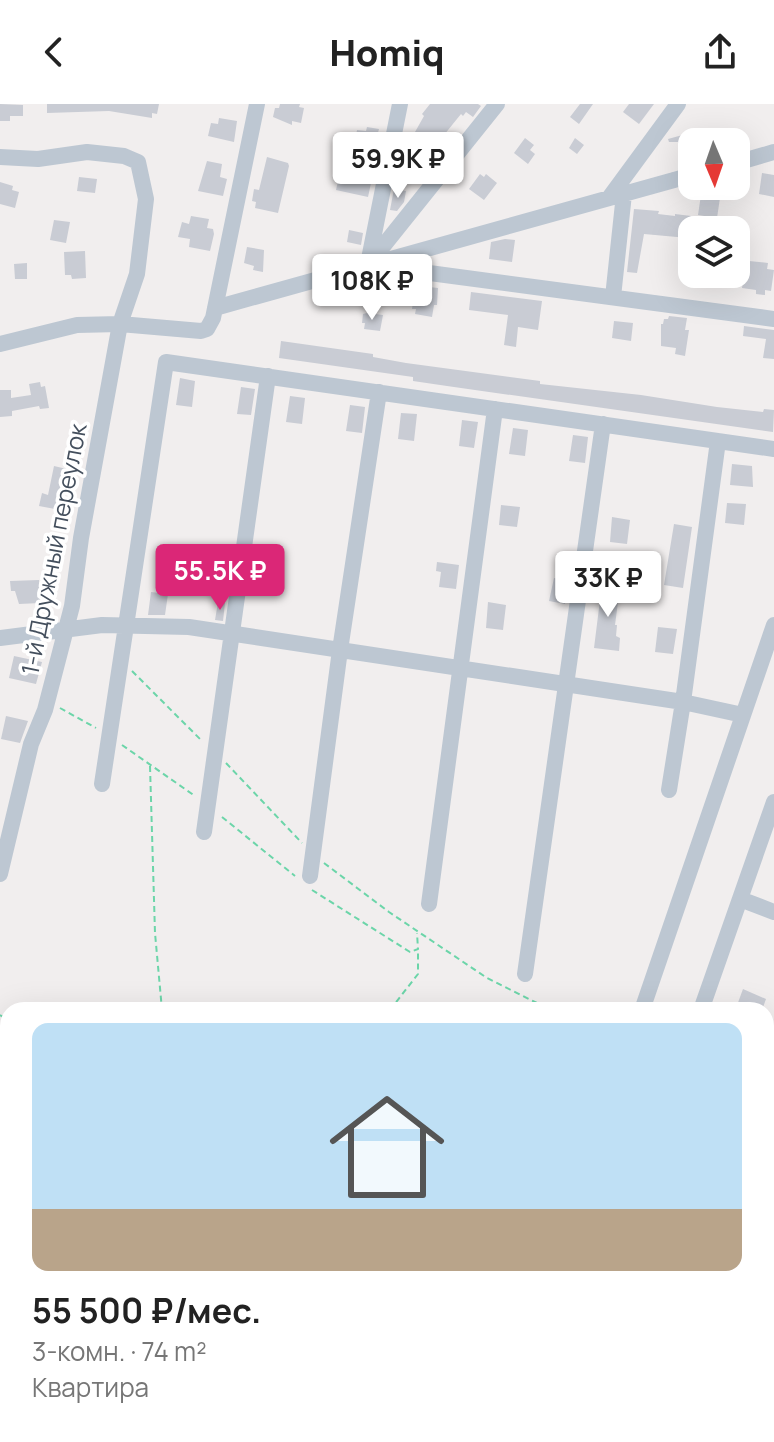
<!DOCTYPE html>
<html lang="ru">
<head>
<meta charset="utf-8">
<style>
	:root { --surface:#fff; --page:#f6f6f6; --text:#222; --muted:#767676; --accent:#db2777 }
	body { margin:0; font-family:Manrope,sans-serif; background:var(--page); color:var(--text); height:100vh; display:flex; flex-direction:column; font-size:30px; white-space:nowrap }
	* { box-sizing:border-box; margin:0 }
	p { font-size:26px; color:var(--muted) }
	.icon { flex:none; width:44px; height:44px; fill:none; stroke:currentColor; stroke-width:2; stroke-linecap:round; stroke-linejoin:round }
	.map { position:relative; flex:1; overflow:hidden }
	.drawer { position:absolute; left:0px; top:898px; width:774px; height:440px; display:flex; flex-direction:column; background:var(--surface); border-radius:24px 24px 0 0; box-shadow:0 8px 32px #0002 }
	.drawer>* { flex:none }
	.needle { width:52px; rotate:178deg }
	.tools { position:absolute; left:678px; top:24px; display:grid; gap:16px }
	.tools a { display:grid; place-items:center; width:72px; height:72px; border-radius:16px; background:var(--surface); box-shadow:0 8px 32px #0002; font-size:40px }
	.price { position:absolute; translate:-50% -68px; padding:0 18px; border-radius:8px; background:#fff; color:#222; font-size:26px; line-height:52px; filter:drop-shadow(0 2px 4px #0008) }
	.price::after { content:''; position:absolute; left:50%; top:48px; width:24px; height:18px; margin-left:-12px; background:inherit; clip-path:polygon(0 0,100% 0,50% 100%) }
	.price.on { background:var(--accent); color:#fff }
	ul { padding:0; list-style:none }
	li { display:grid; align-content:center; gap:16px; height:424px; padding:0 32px }
	li span { display:grid; place-items:center; height:248px; border-radius:16px; color:#555 }
	li>.icon { margin-inline-start:auto }
	span .icon { width:144px; height:144px; fill:#fffc; stroke-width:1 }
	li b { font-size:34px }
	header { display:flex; justify-content:space-between; align-items:center; height:104px; padding:0 32px; background:var(--surface); font-size:36px; font-weight:800 }
	.map>svg:first-child { display:block }
	.green { fill:#b7f3d3 }
	.water { fill:#80d3f5 }
	.lines { fill:none; stroke-linecap:round; stroke-linejoin:round }
	.river { stroke:#80d3f5; stroke-width:20 }
	.building { fill:#c9ccd4 }
	.path { stroke:#6cd5a9; stroke-width:2; stroke-dasharray:6 4; stroke-linecap:butt }
	.minor { stroke:#bdc7d2; stroke-width:16 }
	.labels { text-anchor:middle; dominant-baseline:central; stroke-width:7; stroke-linejoin:round; paint-order:stroke }
	.street-label { font-size:24px; fill:#444f5d; stroke:#fff }
</style>
</head>
<body>
<header><svg class="icon" aria-label="back" viewBox="0 0 24 24"><path d="M15 5l-7 7 7 7"/></svg>Homiq<svg class="icon" aria-label="share" viewBox="0 0 24 24"><path d="M12 15V3M7 8l5-5 5 5M5 13v7h14v-7"/></svg></header>
<div class="map">
<svg width="774" height="1338" viewBox="0 0 774 1338">
	<rect width="100%" height="100%" fill="#f1eeee"/>
	<path class="green" d="M0,1035l8,4v70l-8,-7z
		M773,1082l1,1v191l-8,-1v-190z
		M0,1118l8,6v206h76l-2,8h-82z
		M143,1330h478l-1,8h-479z"/>
	<path class="water" d="M336,1330h124l8,8h-132z"/>
	<g class="lines">
		<path class="river" d="M0,987l8,7
			M766,1148l8,4
			M256,1338l3,-8"/>
	</g>
	<path class="building" d="M0,0l23,1v11h-13v5h-10z
		M47,0h112l-2,10 -5,-1v5l-43,-7 -62,2z
		M280,0h20l-1,3 5,1 -3,15 -9,-2v4l-19,-8 2,-9h4z
		M430,0h48l3,2 -8,11 -7,-5 -3,4 -2,-2 -17,21 9,7 -10,12 -28,-22 9,-16 -2,-2z
		M580,0h13l-14,20 -9,-7z
		M629,0h25l-15,20 -16,-12z
		M219,14l18,3 -3,21 -26,-6 3,-13 7,1z
		M367,23l12,2 -13,48h3l-1,5 3,1 -3,14 -32,-7 4,-18 9,2 8,-44 9,1z
		M697,27l3,11h-8v12l-10,3 -4,-15h-9l-1,-3z
		M525,34l9,7 -4,5 5,4 -7,10 -14,-11z
		M575,34l9,7 -7,9 -8,-6z
		M267,53l21,6 1,3 -11,47 -23,-5 1,-6 -4,-1 2,-12 5,1z
		M207,57l15,3 -2,13 7,2 -4,17 -25,-5z
		M762,69l12,2v22l-15,-3z
		M480,70l4,3 2,-3 11,9 -13,17 -15,-11z
		M79,73l18,2 -2,14 -18,-2z
		M0,78l13,4 -1,4 7,2 -4,16 -15,-4z
		M702,84l19,3 -4,27 -19,-3z
		M394,85l12,2 -2,11 -7,9 -7,-1z
		M634,105l25,2 -1,3 17,2v-2l16,2 -3,22 -44,-4 -7,39 -10,-1z
		M191,112l18,3 -2,9 6,1 1,5 -4,17 -21,-4 1,-8 -12,-2 4,-15 7,2z
		M54,116l16,2 -4,21 -16,-3z
		M349,126l14,3 -2,12 -14,-3z
		M505,135l10,1 -3,22 -23,-3 2,-17z
		M247,143l17,3 -1,22 -10,-2 1,-4 -10,-3z
		M85,147l1,27 -14,1 -1,-4h-6l-1,-23z
		M749,157l19,2 -1,6 7,1 -3,21 -6,-1v5l-9,-1v-4l-14,-2 3,-20 3,1z
		M27,159v16h-12l-1,-15z
		M420,182l18,2 -1,17h-3l-2,12 -17,-3 1,-5h-4l3,-21 4,1z
		M471,188l71,9 -4,29 -20,-3 -2,20 -12,-2 4,-30 -39,-5z
		M367,209l16,2 -3,16 -16,-2 1,-6h-3l1,-9z
		M669,212l18,2 -2,12h4l-4,26 -10,-2 1,-6 -15,-2v-22h2l1,-5h4z
		M614,217l19,2 -2,18 -19,-3z
		M744,222l30,4v29l-11,-1 3,-19 -23,-3z
		M281,237l92,13v3l33,6 134,18v3l101,11 76,12 46,5 1,-3 10,1 -1,22 -326,-46 -34,-5v-4l-134,-19z
		M180,274l15,3 -3,26 -16,-2z
		M40,278l1,5 4,-1 4,22 -9,1 -1,-3 -27,5v5l-12,1v-27h11v8l20,-3 -2,-11z
		M241,283l14,2 -4,26 -14,-1z
		M290,292l15,2 -3,26 -16,-2z
		M350,301l15,2 -3,26 -16,-2z
		M401,309l16,1 -3,27 -16,-2z
		M462,316l16,2 -4,26 -15,-2z
		M513,324l15,2 -3,26 -16,-2z
		M573,331l15,2 -3,26 -16,-2z
		M732,360l20,2 1,21 -23,-2z
		M54,362l17,4 -4,21 -8,-2 -4,20 -16,-3 3,-13 6,2z
		M727,399l19,1 -2,21 -19,-2z
		M501,401l19,2 -3,20 -18,-2z
		M612,413l18,3 -3,24 -17,-2z
		M674,420l18,3 -9,61 -19,-3z
		M437,458l22,3 -3,24 -17,-2 2,-15 -5,-1z
		M554,474l16,3 -5,23 -16,-3z
		M39,476l1,23 -21,1 -4,-13h-4l-1,-10z
		M602,480l18,3 -5,38h2l-1,11 4,2 -1,13 -25,-3z
		M151,488l17,2 -3,21h-17z
		M218,498l7,1 -2,18 -8,-1z
		M488,498l18,3 -3,25 -17,-2z
		M658,523l19,2 -4,25 -18,-2z
		M14,552l28,6 -6,22 -27,-6z
		M6,612l22,5 -8,22 -19,-4z
		M743,885l23,10 -4,11 -26,-2z"/>
	<g class="lines">
		<path class="path" d="M132,567l69,69
			M60,604l36,20
			M122,641l73,51
			M226,659l76,80
			M150,662l5,167 7,77
			M222,713l73,59
			M324,759l65,49 98,66 64,32
			M312,786l98,62 8,-3 -1,-16
			M390,906l28,-36v-26
			M0,911l8,5
			M766,1056l8,6
			M329,1330l1,8"/>
		<path class="minor" d="M0,53l38,2 49,-7 37,4 14,6 8,37 -9,75 -17,50 -39,214 -9,68 -27,104 -14,34 -31,130
			M736,59l38,-11
			M609,94l69,-94
			M369,155l31,-155
			M368,161l129,-161
			M377,162l397,53
			M613,193l11,-103
			M215,204l477,-133
			M0,240l77,-19 43,-1 81,7 6,-2 6,-11 44,-214
			M0,534l102,-13 87,2 494,75 60,13
			M102,680l64,-422 608,87
			M669,686l14,-88 35,-261
			M204,728l64,-456
			M310,772l30,-226 39,-258
			M740,795l34,13
			M429,800l66,-495
			M525,870l78,-550
			M642,906l132,-385
			M701,906l73,-208
			M766,950l8,3"/>
	</g>
	<g class="labels">
		<g class="street-label">
			<text transform="translate(53 445) rotate(-79)">1-й Дружный переулок</text>
		</g>
	</g>
</svg>
<div class="tools">
<a><svg class="needle" viewBox="-14 -14 28 28"><path d="M0-13l5 13h-10z" fill="#e53935"/><path d="M0 13l5-13h-10z" fill="#767676"/></svg></a>
<a><svg class="icon" aria-label="layers" viewBox="0 0 24 24"><path d="M12 4l9 5-9 5-9-5zM3 14l9 5 9-5"/></svg></a>
</div>
<b class="price" style="left:398px;top:96px">59.9K ₽</b>
<b class="price" style="left:372px;top:218px">108K ₽</b>
<b class="price on" style="left:220px;top:508px">55.5K ₽</b>
<b class="price" style="left:608px;top:515px">33K ₽</b>
<section class="drawer">
<ul>
<li><span style="background:linear-gradient(#bfe0f5 75%,#b9a48a 0)"><svg class="icon" aria-label="home" viewBox="0 0 24 24"><path d="M3 11l9-7 9 7M6 9v11h12V9"/></svg></span><div><b>55 500 ₽/мес.</b><p>3-комн. · 74 m²</p><p>Квартира</p></div></li>
</ul>
</section>
</div>
</body>
</html>
